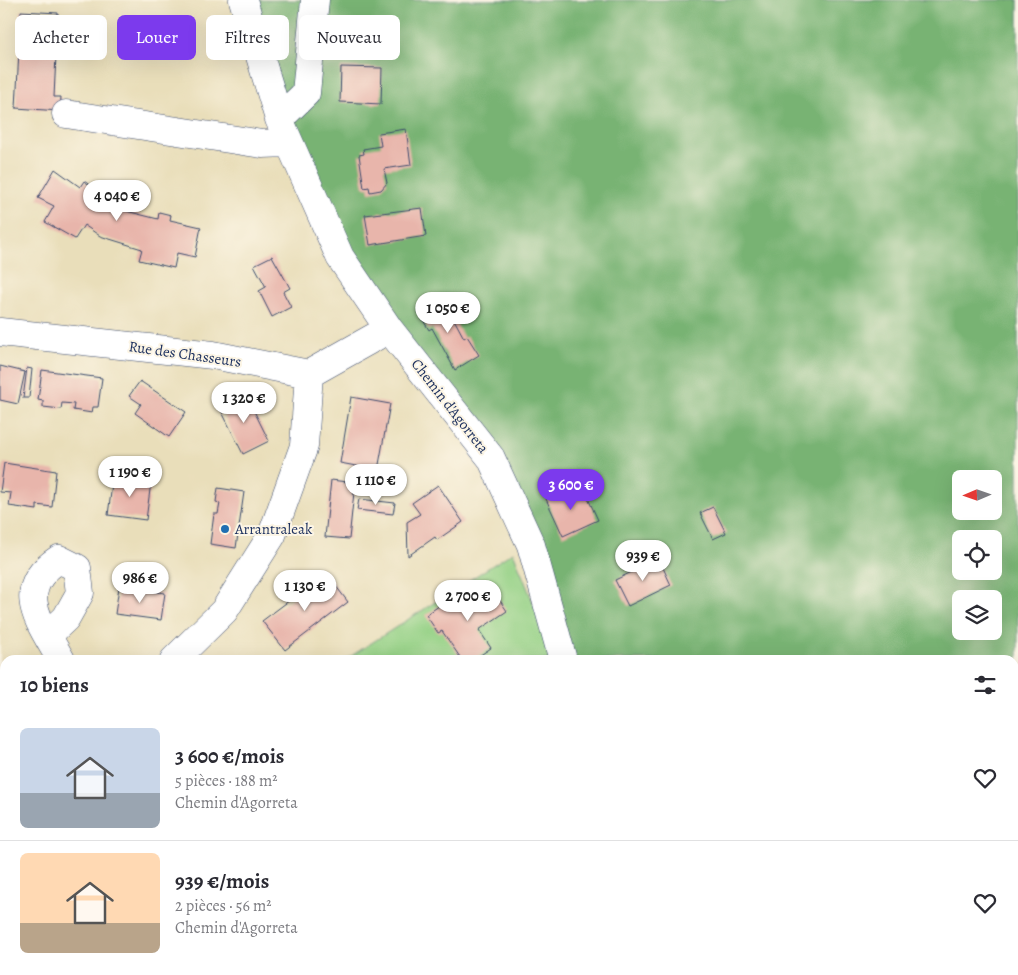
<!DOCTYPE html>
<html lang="fr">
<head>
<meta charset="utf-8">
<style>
	:root { --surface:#fff; --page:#f7f7f7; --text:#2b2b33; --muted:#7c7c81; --line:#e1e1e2; --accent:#7c3aed }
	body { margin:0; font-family:Alegreya,serif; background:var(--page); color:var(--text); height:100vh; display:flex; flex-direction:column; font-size:19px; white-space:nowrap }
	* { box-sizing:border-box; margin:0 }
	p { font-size:16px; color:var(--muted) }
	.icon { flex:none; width:28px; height:28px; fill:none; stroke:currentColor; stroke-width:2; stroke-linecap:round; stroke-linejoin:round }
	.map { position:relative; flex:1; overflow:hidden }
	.drawer { position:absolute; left:0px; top:655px; width:1019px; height:320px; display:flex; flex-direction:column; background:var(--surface); border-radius:15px 15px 0 0; box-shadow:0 5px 20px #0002 }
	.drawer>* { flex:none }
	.banner { position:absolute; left:15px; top:15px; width:500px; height:45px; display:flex; gap:10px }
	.needle { width:32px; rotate:268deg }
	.fabs { position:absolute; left:952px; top:470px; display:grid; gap:10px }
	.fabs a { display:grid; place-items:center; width:50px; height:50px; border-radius:8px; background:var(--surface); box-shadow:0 5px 20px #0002; font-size:25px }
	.price { position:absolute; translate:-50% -42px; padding:0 11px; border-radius:18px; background:#fff; color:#222; font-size:16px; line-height:32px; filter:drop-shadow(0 1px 2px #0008) }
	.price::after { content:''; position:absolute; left:50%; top:30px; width:15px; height:11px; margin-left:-8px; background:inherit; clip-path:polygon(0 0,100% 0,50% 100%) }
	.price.on { background:var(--accent); color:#fff }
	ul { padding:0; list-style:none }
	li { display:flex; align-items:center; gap:15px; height:125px; padding:0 20px }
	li+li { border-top:1px solid var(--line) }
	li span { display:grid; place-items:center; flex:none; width:140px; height:100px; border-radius:8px; color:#555 }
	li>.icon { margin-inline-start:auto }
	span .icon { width:60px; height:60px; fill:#fffc; stroke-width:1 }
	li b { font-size:21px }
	h2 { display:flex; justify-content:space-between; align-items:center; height:60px; padding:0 20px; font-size:21px }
	.tag { padding:0 18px; border-radius:8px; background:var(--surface); box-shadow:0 5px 20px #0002; font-size:18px; line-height:45px }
	.tag.on { background:var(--accent); color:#fff }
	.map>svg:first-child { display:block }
	.green { fill:#95d186; stroke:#588072 }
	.forest { fill:#78b373; stroke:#4a7168; fill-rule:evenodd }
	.building { fill:#e8b5ab }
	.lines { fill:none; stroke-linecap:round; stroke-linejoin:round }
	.minor-casing { stroke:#3a496c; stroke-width:29 }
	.minor { stroke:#fff; stroke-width:28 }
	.poi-dot { fill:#1f6fb2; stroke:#fcf5e5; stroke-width:2 }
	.labels { text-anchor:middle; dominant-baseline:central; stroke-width:4; stroke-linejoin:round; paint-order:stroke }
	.street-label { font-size:15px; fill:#1b2f5e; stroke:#fcf5e5 }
	.poi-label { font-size:15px; fill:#1b2f5e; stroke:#fcf5e5; text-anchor:start }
</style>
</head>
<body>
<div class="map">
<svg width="1018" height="975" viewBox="0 0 1018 975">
	<rect width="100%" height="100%" fill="#fcf5e5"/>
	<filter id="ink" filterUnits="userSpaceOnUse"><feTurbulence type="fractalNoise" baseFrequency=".02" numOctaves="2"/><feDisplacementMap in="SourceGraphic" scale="10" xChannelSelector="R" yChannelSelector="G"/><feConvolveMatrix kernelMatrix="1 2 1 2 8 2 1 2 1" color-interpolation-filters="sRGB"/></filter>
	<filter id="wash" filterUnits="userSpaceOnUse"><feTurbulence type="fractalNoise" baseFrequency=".0096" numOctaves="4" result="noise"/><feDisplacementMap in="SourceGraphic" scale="20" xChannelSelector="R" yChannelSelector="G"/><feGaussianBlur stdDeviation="1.12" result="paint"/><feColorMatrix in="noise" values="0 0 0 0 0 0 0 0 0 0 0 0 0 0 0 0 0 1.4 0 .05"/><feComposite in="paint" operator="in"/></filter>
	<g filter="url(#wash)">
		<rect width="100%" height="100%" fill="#e9deba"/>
		<path class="green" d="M513,552l30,75 9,33h-207z
			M324,970h113l-12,5h-96z"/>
		<path class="forest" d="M236,0h782v756l-4,2v-98h-451l-72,-202 -151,-201zM961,479h33v32h-33zM961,539h33v32h-33zM961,599h33v32h-33z
			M1014,815l4,1v72l-4,1z
			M1014,943l4,4v28h-46l-2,-5h44z
			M570,970h186l3,5h-189z"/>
		<g id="blocks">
			<path class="building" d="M21,11l37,2 -4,84h7l-1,14 -44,-3z
				M341,67l41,1 -1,36 -41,-2z
				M406,129l5,36 -27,4 3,14 -6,7 -11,2 -1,-5 -5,1 -5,-33 5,-1 -1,-5 18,-3 -2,-13z
				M55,169l25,18 4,-6 10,7 -3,4 23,16 44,11 1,-7 12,3 -1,5 31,7 -6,30 -18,-4 -3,15 -35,-8 3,-11 -42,-13 -16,-11 -9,14 -30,-17 9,-16 -16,-8z
				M422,208l4,28 -56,9 -5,-30z
				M272,256l18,32 -7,4 8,15 -19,10 -13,-26 7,-4 -12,-22z
				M442,297l22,41 3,-2 12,19 -24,15 -23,-42 -3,2 -11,-18z
				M0,366l25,6 -7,32 -18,-4z
				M27,368l5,1 -3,29h-6z
				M42,370l60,8 -4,29h-5l-1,6 -19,-3 1,-6 -12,-1 -1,6 -18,-2v-6l-5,-1z
				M140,381l46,31 -17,25 -34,-24 6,-9 -12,-8z
				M246,395l23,46 -26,13 -23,-46z
				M351,397l39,7 -12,66 -38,-7z
				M4,463l52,8 -4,36 -15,-2v5l-28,-4 2,-13 -11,-1z
				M113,477l38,5 -5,38 -38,-5z
				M331,480l24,3 -6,56 -24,-2z
				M438,485l25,37 -26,18 -2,-3 -27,19 -1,-34 13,-8 -8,-11z
				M572,486l6,12 8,-4 12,26 -35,16 -17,-37z
				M218,488l26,4 -8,56 -26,-4 4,-30h4l2,-11 -4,-1z
				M359,499l36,4 -2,11 -36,-4z
				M713,507l13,26 -13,6 -13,-26z
				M659,559l12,26 -43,21 -13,-26z
				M326,573l22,29 -63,48 -23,-29z
				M489,584l18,27 -28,19 12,18 -18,12h-11l-20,-29 -4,2 -12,-18 27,-19 6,9z
				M119,587l46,6 -4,27 -46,-6z
				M0,685l5,1v47l-5,-1z
				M0,867l5,21 -5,2z
				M0,946l5,3v11l-5,8z
				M510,970h28l2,5h-28z"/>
		</g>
	</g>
	<g filter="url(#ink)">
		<use href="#blocks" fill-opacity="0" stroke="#3a496c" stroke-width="1"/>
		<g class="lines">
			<g class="minor-casing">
				<path id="minor" d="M243,0l36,119 61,138 49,72 102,129 40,87 32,115
					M66,114l196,30 27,-1
					M279,119l27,-26 9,-93
					M0,332l213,23 96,19 80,-45
					M48,635l18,-17 14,-25 -3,-25 -18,-9c-48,31 -18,64 2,101
					M174,660l50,-49 48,-76 32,-89 5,-72
					M570,975v-5"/>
			</g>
			<use href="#minor" class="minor"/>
		</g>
	</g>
	<circle class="poi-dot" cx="225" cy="529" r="5"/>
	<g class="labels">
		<g class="street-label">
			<text transform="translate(185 354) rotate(8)">Rue des Chasseurs</text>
			<text transform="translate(450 406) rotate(52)">Chemin d'Agorreta</text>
		</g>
		<g class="poi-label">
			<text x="235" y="529">Arrantraleak</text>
		</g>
	</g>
</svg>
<div class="fabs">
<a><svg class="needle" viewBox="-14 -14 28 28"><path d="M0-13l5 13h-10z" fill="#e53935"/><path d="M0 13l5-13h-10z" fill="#7c7c81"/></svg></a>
<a><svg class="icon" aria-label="locate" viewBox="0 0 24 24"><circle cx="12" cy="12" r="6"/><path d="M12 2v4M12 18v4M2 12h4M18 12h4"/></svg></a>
<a><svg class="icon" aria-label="layers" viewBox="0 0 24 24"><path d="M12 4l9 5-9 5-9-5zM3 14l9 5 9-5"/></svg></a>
</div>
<b class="price" style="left:117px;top:222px">4 040 €</b>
<b class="price" style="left:448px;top:334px">1 050 €</b>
<b class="price" style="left:244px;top:424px">1 320 €</b>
<b class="price" style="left:130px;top:498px">1 190 €</b>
<b class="price" style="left:376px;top:506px">1 110 €</b>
<b class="price on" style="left:571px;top:511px">3 600 €</b>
<b class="price" style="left:643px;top:582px">939 €</b>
<b class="price" style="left:140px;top:604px">986 €</b>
<b class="price" style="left:305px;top:612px">1 130 €</b>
<b class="price" style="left:468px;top:622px">2 700 €</b>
<div class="banner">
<a class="tag">Acheter</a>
<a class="tag on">Louer</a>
<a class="tag">Filtres</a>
<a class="tag">Nouveau</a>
</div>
<section class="drawer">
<h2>10 biens<svg class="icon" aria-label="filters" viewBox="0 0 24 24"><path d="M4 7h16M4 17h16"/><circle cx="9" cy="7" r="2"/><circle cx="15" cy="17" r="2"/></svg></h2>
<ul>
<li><span style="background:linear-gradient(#c9d6e8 65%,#9aa5b1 0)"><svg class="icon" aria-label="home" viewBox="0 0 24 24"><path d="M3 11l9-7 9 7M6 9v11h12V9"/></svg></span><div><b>3 600 €/mois</b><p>5 pièces · 188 m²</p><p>Chemin d'Agorreta</p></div><svg class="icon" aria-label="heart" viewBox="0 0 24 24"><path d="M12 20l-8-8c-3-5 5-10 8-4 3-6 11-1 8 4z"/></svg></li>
<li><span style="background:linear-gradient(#ffd9b3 70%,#b9a48a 0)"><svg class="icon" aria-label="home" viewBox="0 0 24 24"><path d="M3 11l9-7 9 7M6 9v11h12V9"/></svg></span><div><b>939 €/mois</b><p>2 pièces · 56 m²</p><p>Chemin d'Agorreta</p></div><svg class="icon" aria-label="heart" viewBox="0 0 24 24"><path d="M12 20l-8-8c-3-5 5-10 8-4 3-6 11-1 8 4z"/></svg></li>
</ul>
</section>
</div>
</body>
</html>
